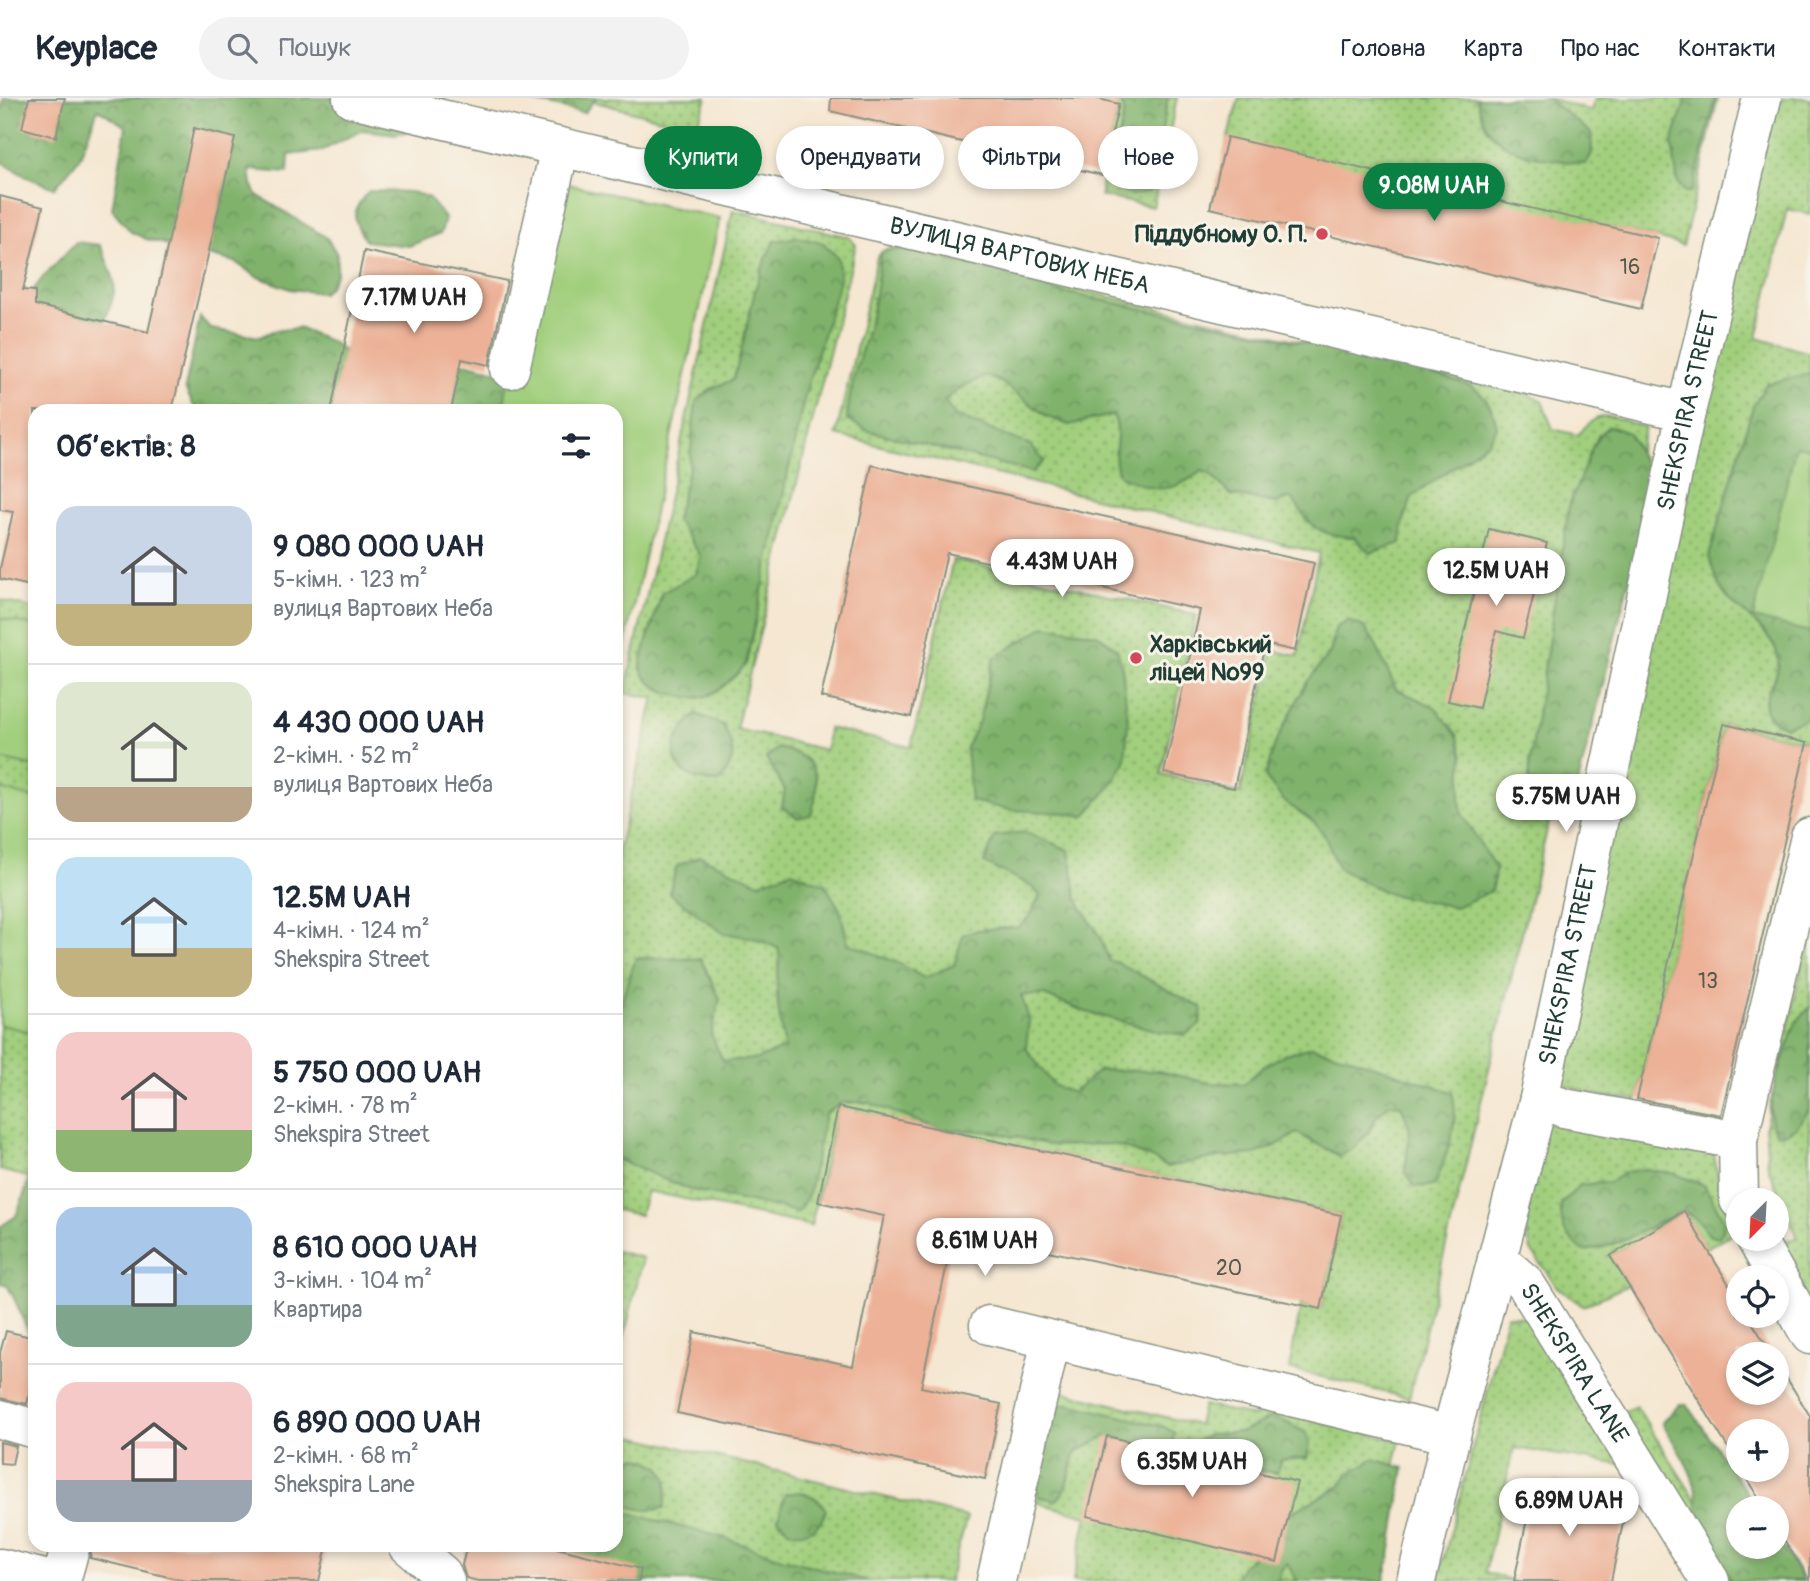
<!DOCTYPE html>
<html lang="uk">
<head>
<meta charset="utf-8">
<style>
	:root { --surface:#fff; --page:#f2f2f3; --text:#1f2937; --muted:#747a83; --line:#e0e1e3; --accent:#0b8043 }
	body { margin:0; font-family:Pangolin,sans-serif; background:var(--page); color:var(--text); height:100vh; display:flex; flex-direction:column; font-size:26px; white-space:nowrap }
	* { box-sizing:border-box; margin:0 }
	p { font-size:23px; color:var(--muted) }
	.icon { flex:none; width:38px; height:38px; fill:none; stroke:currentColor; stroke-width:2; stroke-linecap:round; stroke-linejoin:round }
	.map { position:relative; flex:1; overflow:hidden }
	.side { position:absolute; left:28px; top:306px; width:595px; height:1148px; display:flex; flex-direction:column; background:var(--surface); border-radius:21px; box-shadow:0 4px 10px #0003 }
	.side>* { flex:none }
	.hud { position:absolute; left:644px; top:28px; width:665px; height:63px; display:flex; gap:14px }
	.needle { width:46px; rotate:204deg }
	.tools { position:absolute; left:1726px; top:1090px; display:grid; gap:14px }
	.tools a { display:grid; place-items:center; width:63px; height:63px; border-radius:50%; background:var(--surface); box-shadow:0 4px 10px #0003; font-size:35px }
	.price { position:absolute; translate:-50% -60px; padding:0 16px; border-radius:24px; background:#fff; color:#222; font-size:23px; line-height:46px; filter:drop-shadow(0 2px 4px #0008) }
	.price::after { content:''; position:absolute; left:50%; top:42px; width:21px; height:16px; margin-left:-10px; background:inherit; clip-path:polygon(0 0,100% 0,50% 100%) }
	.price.selected { background:var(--accent); color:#fff }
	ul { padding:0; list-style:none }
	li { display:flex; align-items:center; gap:21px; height:175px; padding:0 28px }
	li+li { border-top:2px solid var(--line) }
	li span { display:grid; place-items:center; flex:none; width:196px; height:140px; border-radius:21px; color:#555 }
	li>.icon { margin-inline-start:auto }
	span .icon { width:84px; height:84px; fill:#fffc; stroke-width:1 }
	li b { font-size:30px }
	h2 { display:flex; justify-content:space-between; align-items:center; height:84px; padding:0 28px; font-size:30px }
	.tag { padding:0 24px; border-radius:32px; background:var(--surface); box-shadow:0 4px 10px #0003; font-size:24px; line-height:63px }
	.tag.selected { background:var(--accent); color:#fff }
	header { display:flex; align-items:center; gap:42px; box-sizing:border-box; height:98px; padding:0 35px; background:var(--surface); border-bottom:2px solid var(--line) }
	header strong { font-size:33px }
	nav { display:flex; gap:38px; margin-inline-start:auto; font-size:24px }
	.search { width:490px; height:63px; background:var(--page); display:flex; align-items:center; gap:18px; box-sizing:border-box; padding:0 24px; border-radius:38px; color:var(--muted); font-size:26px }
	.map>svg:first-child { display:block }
	.grass { fill:url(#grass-dots); stroke:#608658; stroke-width:2 }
	.forest { fill:url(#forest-crowns); stroke:#507850; stroke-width:2 }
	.park { fill:#a1cf7d; stroke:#608658; stroke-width:2 }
	.building { fill:#ecb196 }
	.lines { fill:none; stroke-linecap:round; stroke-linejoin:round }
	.minor-casing { stroke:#8a9283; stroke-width:41 }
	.minor { stroke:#fff; stroke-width:38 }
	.poi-dot { fill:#d1495b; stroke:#f7f3e8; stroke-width:2.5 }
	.labels { text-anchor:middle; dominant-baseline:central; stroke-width:6; stroke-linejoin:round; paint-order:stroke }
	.number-label { font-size:21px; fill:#525a4c }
	.poi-label { font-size:24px; font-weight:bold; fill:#1f3d34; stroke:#f7f3e8; text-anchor:end }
	.street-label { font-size:24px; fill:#1f3d34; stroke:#f7f3e8 }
</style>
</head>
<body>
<header>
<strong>Keyplace</strong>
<div class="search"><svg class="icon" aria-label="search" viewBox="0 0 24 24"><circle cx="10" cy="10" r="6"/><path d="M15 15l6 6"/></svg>Пошук</div>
<nav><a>Головна</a><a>Карта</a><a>Про нас</a><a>Контакти</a></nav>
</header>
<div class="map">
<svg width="1810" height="1483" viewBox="0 0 1810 1483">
	<defs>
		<pattern id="grass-dots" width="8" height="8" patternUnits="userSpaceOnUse" patternTransform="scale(1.75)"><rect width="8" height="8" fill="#a1cf7d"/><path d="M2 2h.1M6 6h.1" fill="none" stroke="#83a967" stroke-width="1.8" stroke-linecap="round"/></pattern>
		<pattern id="forest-crowns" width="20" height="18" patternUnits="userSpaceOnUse" patternTransform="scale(1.75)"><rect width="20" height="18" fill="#80b26c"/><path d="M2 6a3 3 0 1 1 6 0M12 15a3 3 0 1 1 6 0" fill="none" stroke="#68925a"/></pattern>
	</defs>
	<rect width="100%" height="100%" fill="#f7f3e8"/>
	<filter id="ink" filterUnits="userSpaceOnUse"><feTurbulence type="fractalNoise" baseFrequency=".0143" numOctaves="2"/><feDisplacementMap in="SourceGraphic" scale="14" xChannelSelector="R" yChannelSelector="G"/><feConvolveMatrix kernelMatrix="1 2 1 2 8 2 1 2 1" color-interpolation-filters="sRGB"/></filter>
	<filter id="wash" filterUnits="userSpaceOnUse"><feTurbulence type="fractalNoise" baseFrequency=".00686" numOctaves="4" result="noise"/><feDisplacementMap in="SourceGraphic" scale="28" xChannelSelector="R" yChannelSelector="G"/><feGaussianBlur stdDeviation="1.57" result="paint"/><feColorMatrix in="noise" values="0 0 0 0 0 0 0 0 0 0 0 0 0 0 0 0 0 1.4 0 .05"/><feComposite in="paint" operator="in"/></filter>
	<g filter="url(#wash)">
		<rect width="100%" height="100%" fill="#f5e7d2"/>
		<path class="grass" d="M580,0h127l-11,30z
			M1095,0h82l-24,109 -52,-11 1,-21 17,-71z
			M1239,0h308l44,13 4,-13h123l-35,148 -25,-8 -432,-94z
			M1773,0h37v116l-23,-5 -30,129 53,15v390l-86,-19 -87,376 -35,-4 -53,-15z
			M733,112l116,27 7,8 -120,484 90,21 2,-22 83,19 42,-188 243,56 -35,159 79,19 32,-143 26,6 21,-103 -483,-118 41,-178 7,-7 8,-4 635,148 15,7 11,28 25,6c23,-30 34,-17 67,-8l-236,971 -120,-29 12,-64 20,3 20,-93 -503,-107 -27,118 -164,-35 -7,24 -24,-5v-351l38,-161 -29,-5z
			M0,502l35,9v570l-35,-9z
			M1810,832v391l-45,-76 33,-7 -30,-71 -3,-40z
			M1544,1024l170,32 7,42 17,34 -32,18 -22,-37 -73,45 17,29 -45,21 -26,-19 -26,-37 -7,-33z
			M616,1153l27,7 -27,113z
			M1507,1217l25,3 91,147 -109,-17 -29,124 29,9h-76z
			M1051,1291l147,36 5,-20 53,12 2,-10 142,34 -34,140h-293l14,-65 -62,-17z
			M1636,1308l111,175h-23l-102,-168z
			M616,1334l351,85 -18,64h-129l-204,-49z"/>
		<path class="forest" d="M4,0h441l-16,30 -34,6 -32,-4 -42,21 -32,4 -1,18 -38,-3 2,14 5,11 70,43 10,16v18l-8,15 -7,6 -32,-4 -34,-13 -21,-14 -89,-23 -15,-7 -19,-23 14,-82 -28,-18 -18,48 -25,31 -28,-11 -27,-16v-49z
			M515,0h81l-12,15z
			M1120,0h48l-18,93 -19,4 -22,-11 15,-72z
			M1476,0h71l44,35 1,20 -6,11c-32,-5 -77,-5 -98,-35 -6,-8 -8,-21 -12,-31z
			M1686,0h30l-24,93 -7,1 -7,-8 -6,-41z
			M369,93l43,1 16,5 17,21 -4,15 -32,13 -43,-5c-14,-20 -16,-31 3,-50z
			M797,139l26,6 15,15 2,21 -35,116 -59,269c-9,11 -24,25 -37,31 -19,9 -66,-5 -68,-29 0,-11 17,-59 21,-73l34,-19 5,-18 -25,-37 13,-51 7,-67 17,-13 20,-8c15,-46 18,-98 42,-139z
			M76,144l24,3c19,44 19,40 1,84l-83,6 13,-42 13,-17z
			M901,151l110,25 46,17 328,68 86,27c16,10 22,23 26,41l-8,14 -77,56 -9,26 -2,20 -31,10 -16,-16c-37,-1 -43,-10 -62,-39l-15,5 -46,-8 -21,-21 -8,-3c-34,24 -45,21 -82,5 -12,-23 4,-41 -7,-61l-44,10 -21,-8 -47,-35 -15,-6 -23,10 -19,15 11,15 75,29 14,16 -11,11 -164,-41 -22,-11c2,-32 12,-61 21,-91 7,-25 9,-52 13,-77z
			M200,219l11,12 49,8 13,-6 26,-3 34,14 27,21 -15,48h-149l-11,-23z
			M464,265l42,10 8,10 -5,28h-67l11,-29 -1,-10z
			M1810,275v341l-6,6 -19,7c-46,-23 2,-42 -8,-74 -7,-23 -35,-39 -51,-57 -9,-10 -13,-26 -17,-40l44,-150 13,-22z
			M1609,328l20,7 19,38 -7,62 -67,266 -9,21 -33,-11 -4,-18 2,-29 39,-256 23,-58 7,-13z
			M1349,523l15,6 10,14 22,48 39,18 22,28 6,21 -3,43 2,15 34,55 -5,22 -35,16 -67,-13 -50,-25 -15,-34 -10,-13 -29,-20 -20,-25 10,-33 32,-62 23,-29 6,-26z
			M1045,528l52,8 20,15 5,18 6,54 -3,41 -16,26 -25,29 -18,-4 -56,-3 -39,-9 -5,-53 13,-27 15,-63z
			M696,616l27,11c13,26 14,33 -3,57 -21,1 -49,-9 -45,-35 1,-12 13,-24 21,-33z
			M778,650c41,8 44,30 33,67l-13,3 -16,-11 3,-17 -19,-32z
			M1025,734l44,18 8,49 24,40 8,22 9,2 84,45 -2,17 -15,10 -26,-4 -73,-19 -42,-17h-23l8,24 -3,29 27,37 20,8 26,-23 60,1 50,12 35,1 19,-17 22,-13 26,-7 34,9 107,36c9,29 -6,64 -17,93l-20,2 -10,-15 5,-43 -9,-24 -12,-1 -13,13 -8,16 -14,15 -14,8 -43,-23 -22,13 -20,8 -37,3 -51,10 -18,-10 -36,-13 -59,2 -60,-14 -56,-3 -71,-27 -26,1 -16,11 -16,79 -11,19 -107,-22 -75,-31v-142l20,-59 65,1 19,40 -9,35 12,27 34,-2 28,-11c-4,-20 -8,-40 -8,-61 -1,-14 5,-24 1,-39l-25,-10 -30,-5 -54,-40 8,-27 23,-10 59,27 33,-12 33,13 15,26 8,33 50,20 26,15 30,-13 9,-30 15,-5 41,-3 11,-11 10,-20 -8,-10 -48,-23 11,-27z
			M1810,909v101l-13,19 -11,6 -9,1 -6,-10 -1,-16 5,-26 21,-60z
			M35,1052v195c-12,-20 -16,-42 -29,-61h-6v-57l16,-11 10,-27z
			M1646,1071l29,5 29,11 20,35 -1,11 -4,6 -10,-2 -10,-14 -15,-10c-34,14 -63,36 -100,40 -19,-15 -24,-23 -23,-47l19,-19 30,-3 16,-10z
			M1068,1306l94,22 13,7 -4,12 -15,3 -50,-12 -30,16 -12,40 -7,8 -17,-3 -4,-8 15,-83z
			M1680,1306h7l70,104h-19v39h38v-11l28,45h-73l-36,-62c10,-35 -16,-67 -33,-96z
			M1270,1320l11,2 26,13 3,11 -3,14 -26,2 -5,13c-26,-4 -63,-4 -82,-25l1,-5 15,-9 32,-2z
			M636,1359c33,8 34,20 28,51 -15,5 -35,0 -48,-8v-20l7,-9 1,-9z
			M1373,1361l31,9 -14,88 -6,25h-87l-10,-18 -6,7 -3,11h-45l11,-17 20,-16 15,-29 62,-33 7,-12z
			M799,1394c13,3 20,6 27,18 -6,18 -16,24 -35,22l-13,-13 7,-25z
			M616,1412l105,27 64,22 84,22h-260l-76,-36h83z"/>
		<path class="park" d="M554,83l166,37 -103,461 -1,-268h-114z
			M1796,348l14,3v183l-57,-14z
			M0,520l35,8v141l-35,-8z
			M0,691l35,9v235l-35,-8z"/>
		<g id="blocks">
			<path class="building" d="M29,0h36l-9,39 -34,-9z
				M831,0h264l24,6 -17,71 -272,-64z
				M194,30l41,10 -63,273h-137v176l-35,-8v-11l13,-56 -13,-2v-314l43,11 -20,83 12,1v14l113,27z
				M1227,39l431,101 -17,71 -431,-101z
				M364,153l143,30 -18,84 -27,-6 -11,52h-120z
				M872,367l442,98 -19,88 -30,-7 -31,144 -70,-15 36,-163 -253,-57 -36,164 -90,-20z
				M1489,431l58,14 -24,95 -27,-7 -17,77 -31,-7z
				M1724,626l83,19 -86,372 -84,-16z
				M838,1009l503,108 -20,94 -367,-78 -33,156 80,17 -16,75 -308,-66 17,-81 159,34 31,-150 -66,-14z
				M1684,1113l54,88v17h10l24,38h-34v39h38v-32l34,55v165l-34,-54v-19h-11l-24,-38h35v-38h-38v32l-128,-208z
				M6,1233l29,7v34l-8,32 -27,-6v-45z
				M1107,1338l190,46 -20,80 -190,-46z
				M0,1344l16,4 -4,18 -12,-1z
				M1554,1383l46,9 -4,22 28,6 -13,63h-97l17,-81 18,3z
				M92,1447h235l-8,36h-134l-95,-23z
				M467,1447h78l96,24 -2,12h-161l-12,-3 -4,-13z"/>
		</g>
	</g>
	<g filter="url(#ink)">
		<use href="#blocks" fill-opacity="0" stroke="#8a9283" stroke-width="2"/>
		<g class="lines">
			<g class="minor-casing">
				<g id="minor">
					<path id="s1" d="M352,0l1334,314"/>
					<path d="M510,271l50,-222"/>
					<path d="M1539,1001l25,9 174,32"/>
					<path d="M1739,1102l-1,-60 72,-303"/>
					<path d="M1756,1141l54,96"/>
					<path id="s2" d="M1497,1161l28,24 185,298"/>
					<path d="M989,1227l462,110"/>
					<path d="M0,1321l35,10"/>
					<path d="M408,1447l34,29 3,7"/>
					<path d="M0,1470l52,13"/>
					<path d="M61,1483l10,-36"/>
					<path d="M996,1483l55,-241"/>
					<path id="s3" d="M1416,1483l35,-146 88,-336 147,-687 76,-314"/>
				</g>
			</g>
			<use href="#minor" class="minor"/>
		</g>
	</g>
	<g class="poi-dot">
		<circle cx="1322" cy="136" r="7"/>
		<circle cx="1136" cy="560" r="7"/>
	</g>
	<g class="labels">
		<g class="number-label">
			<text x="1630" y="169">16</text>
			<text x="1708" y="883">13</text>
			<text x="1229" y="1170">20</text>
		</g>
		<g class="poi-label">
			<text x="1308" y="136">Піддубному О. П.</text>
			<text x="1150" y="546" text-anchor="start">Харківський<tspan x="1150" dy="28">ліцей №99</tspan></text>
		</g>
		<g class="street-label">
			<text stroke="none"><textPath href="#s1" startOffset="686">ВУЛИЦЯ ВАРТОВИХ НЕБА</textPath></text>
			<text stroke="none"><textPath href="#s3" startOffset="1202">SHEKSPIRA STREET</textPath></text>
			<text stroke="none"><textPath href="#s3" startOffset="635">SHEKSPIRA STREET</textPath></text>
			<text stroke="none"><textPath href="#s2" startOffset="131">SHEKSPIRA LANE</textPath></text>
		</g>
	</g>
</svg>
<div class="tools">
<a><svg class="needle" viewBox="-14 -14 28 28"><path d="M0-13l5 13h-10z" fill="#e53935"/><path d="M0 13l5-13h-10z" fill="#747a83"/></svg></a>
<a><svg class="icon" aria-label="locate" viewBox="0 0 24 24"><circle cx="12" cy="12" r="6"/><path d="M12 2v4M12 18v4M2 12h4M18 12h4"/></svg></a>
<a><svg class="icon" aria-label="layers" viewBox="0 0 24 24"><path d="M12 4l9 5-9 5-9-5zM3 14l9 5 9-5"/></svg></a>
<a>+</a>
<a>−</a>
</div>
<b class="price selected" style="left:1434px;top:125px">9.08M UAH</b>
<b class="price" style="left:414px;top:237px">7.17M UAH</b>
<b class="price" style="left:1062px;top:501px">4.43M UAH</b>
<b class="price" style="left:1496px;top:510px">12.5M UAH</b>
<b class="price" style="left:1566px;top:736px">5.75M UAH</b>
<b class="price" style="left:985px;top:1180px">8.61M UAH</b>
<b class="price" style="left:1192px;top:1401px">6.35M UAH</b>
<b class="price" style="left:1569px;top:1440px">6.89M UAH</b>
<div class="hud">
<a class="tag selected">Купити</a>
<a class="tag">Орендувати</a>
<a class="tag">Фільтри</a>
<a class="tag">Нове</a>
</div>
<section class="side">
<h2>Об’єктів: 8<svg class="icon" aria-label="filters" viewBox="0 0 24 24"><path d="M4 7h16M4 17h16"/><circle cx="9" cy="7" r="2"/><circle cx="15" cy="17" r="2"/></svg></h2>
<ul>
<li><span style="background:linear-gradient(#c9d6e8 70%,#c2b280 0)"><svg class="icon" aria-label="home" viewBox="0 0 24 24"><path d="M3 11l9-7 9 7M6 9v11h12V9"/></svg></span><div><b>9 080 000 UAH</b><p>5-кімн. · 123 m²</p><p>вулиця Вартових Неба</p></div></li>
<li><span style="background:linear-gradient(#dfe7d0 75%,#b9a48a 0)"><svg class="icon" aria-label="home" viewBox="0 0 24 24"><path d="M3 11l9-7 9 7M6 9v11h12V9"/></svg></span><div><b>4 430 000 UAH</b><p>2-кімн. · 52 m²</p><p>вулиця Вартових Неба</p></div></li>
<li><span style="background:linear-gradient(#bfe0f5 65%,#c2b280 0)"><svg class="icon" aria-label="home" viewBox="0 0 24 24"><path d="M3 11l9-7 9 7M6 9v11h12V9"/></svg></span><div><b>12.5M UAH</b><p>4-кімн. · 124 m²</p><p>Shekspira Street</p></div></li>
<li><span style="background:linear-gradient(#f6c9c9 70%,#8fb573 0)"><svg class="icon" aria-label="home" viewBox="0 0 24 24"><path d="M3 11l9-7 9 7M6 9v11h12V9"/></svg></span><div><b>5 750 000 UAH</b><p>2-кімн. · 78 m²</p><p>Shekspira Street</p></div></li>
<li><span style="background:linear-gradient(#a9c7e8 70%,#7fa58c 0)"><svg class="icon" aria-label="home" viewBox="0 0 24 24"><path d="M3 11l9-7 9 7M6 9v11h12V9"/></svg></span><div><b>8 610 000 UAH</b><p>3-кімн. · 104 m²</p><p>Квартира</p></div></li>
<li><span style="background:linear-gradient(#f6c9c9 70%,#9aa5b1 0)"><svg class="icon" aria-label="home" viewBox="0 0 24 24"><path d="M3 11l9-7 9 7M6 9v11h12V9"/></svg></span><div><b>6 890 000 UAH</b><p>2-кімн. · 68 m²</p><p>Shekspira Lane</p></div></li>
</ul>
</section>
</div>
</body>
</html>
